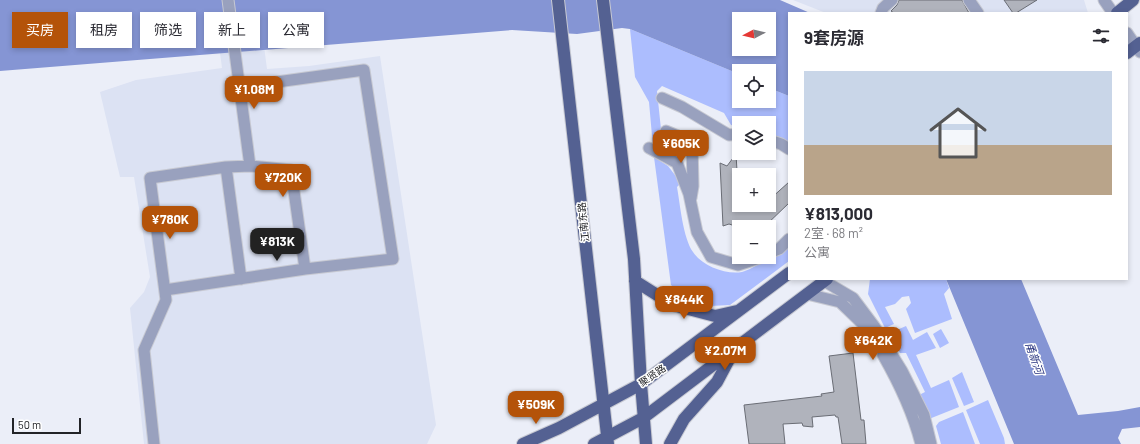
<!DOCTYPE html>
<html lang="zh">
<head>
<meta charset="utf-8">
<style>
	:root { --surface:#fff; --page:#f2f2f3; --text:#2b2b33; --muted:#7c7c81; --accent:#b45309 }
	body { margin:0; font-family:Barlow,"Noto Sans SC",sans-serif; background:var(--page); color:var(--text); height:100vh; display:flex; flex-direction:column; font-size:15px; white-space:nowrap }
	* { box-sizing:border-box; margin:0 }
	p { font-size:13px; color:var(--muted) }
	.icon { flex:none; width:22px; height:22px; fill:none; stroke:currentColor; stroke-width:2; stroke-linecap:round; stroke-linejoin:round }
	.map { position:relative; flex:1; overflow:hidden }
	.panel { position:absolute; left:788px; top:12px; width:340px; height:268px; display:flex; flex-direction:column; background:var(--surface); border-radius:0px; box-shadow:0 2px 6px #0003 }
	.panel>* { flex:none }
	.banner { position:absolute; left:12px; top:12px; width:380px; height:36px; display:flex; gap:8px }
	.needle { width:26px; rotate:263deg }
	.controls { position:absolute; left:732px; top:12px; display:grid; gap:8px }
	.controls a { display:grid; place-items:center; width:44px; height:44px; border-radius:0px; background:var(--surface); box-shadow:0 2px 6px #0003; font-size:20px }
	.scale { position:absolute; left:12px; bottom:10px; width:69px; box-sizing:border-box; padding-left:4px; border:2px solid #222327; border-top:0; font-size:11px; line-height:14px; white-space:nowrap; color:#222327; -webkit-text-stroke:3px #fff; paint-order:stroke }
	.price { position:absolute; translate:-50% -34px; padding:0 9px; border-radius:8px; background:var(--accent); color:#fff; font-size:13px; line-height:26px; filter:drop-shadow(0 1px 2px #0008) }
	.price::after { content:''; position:absolute; left:50%; top:24px; width:12px; height:9px; margin-left:-6px; background:inherit; clip-path:polygon(0 0,100% 0,50% 100%) }
	.price.current { background:#222; color:#fff }
	ul { padding:0; list-style:none }
	li { display:grid; align-content:center; gap:8px; height:212px; padding:0 16px }
	li span { display:grid; place-items:center; height:124px; border-radius:0px; color:#555 }
	li>.icon { margin-inline-start:auto }
	span .icon { width:72px; height:72px; fill:#fffc; stroke-width:1 }
	li b { font-size:17px }
	h2 { display:flex; justify-content:space-between; align-items:center; height:48px; padding:0 16px; font-size:17px }
	.tag { padding:0 14px; border-radius:0px; background:var(--surface); box-shadow:0 2px 6px #0003; font-size:14px; line-height:36px }
	.tag.current { background:var(--accent); color:#fff }
	.map>svg:first-child { display:block }
	.built { fill:#dce2f3 }
	.forest { fill:#acbdfe }
	.water { fill:#8595d4; fill-rule:evenodd }
	.building { fill:#b0b3bc; stroke:#6a6d75 }
	.lines { fill:none; stroke-linecap:round; stroke-linejoin:round }
	.minor-casing { stroke:#c7c9d2; stroke-width:13 }
	.major-casing { stroke:#c7c9d2; stroke-width:14 }
	.minor { stroke:#99a1be; stroke-width:11 }
	.major { stroke:#546192; stroke-width:12 }
	.labels { text-anchor:middle; dominant-baseline:central; stroke-width:3; stroke-linejoin:round; paint-order:stroke }
	.street-label { font-size:10px; fill:#222327; stroke:#fff }
	.water-label { font-size:11px; font-style:italic; fill:#2c3781; stroke:#fff }
</style>
</head>
<body>
<div class="map">
<svg width="1140" height="444" viewBox="0 0 1140 444">
	<rect width="100%" height="100%" fill="#ebeef8"/>
	<path class="built" d="M213,0h45l9,69 42,-3 71,-10 56,369 -9,19h-283l-14,-136 14,-16 6,-15 -16,-100h-14l-20,-85 36,-12 86,-12z
		M793,0h291l4,13h-262z"/>
	<path class="forest" d="M630,29l109,45v27h30v-13l20,8v47l-20,-8v-12h-30v4l-8,-2 -7,-12 -62,-27 -5,5 5,48 25,12 -8,8 -26,-12 -4,-45 -14,-25z
		M654,157l14,9 13,17 -4,4c3,17 6,51 16,65 9,14 33,23 49,20 13,-3 36,-21 47,-29v18l-59,44 -20,1 -21,-5 -18,-16z
		M870,279h76l3,9 -5,6 8,25 -37,14 -9,-24 5,-6 -2,-7 -7,1 -7,7 -10,3 9,17 -9,4 -17,-34z
		M906,326l7,14 14,-8 9,16 -20,7 15,33 18,-8 10,27 -30,12 -10,-24 6,-3 -19,-39h-6l-10,-20z
		M941,329l8,14 -9,5 -7,-14z
		M962,372l12,30 -10,4 -12,-28z
		M988,400l16,38 1,6h-25l-14,-34z
		M963,412l12,32h-34l-5,-18 3,-4z"/>
	<path class="water" d="M0,0h780l30,13h-21v83l-20,-8v-17h-30v3l-109,-45 -8,-1 -45,6 -65,-4 -512,41zM739,19h30v30h-30z
		M946,279h75l57,136 40,-4 22,-4v20l-18,2 -4,9 3,6h-107z"/>
	<path class="building" d="M899,0h63l7,13h-75l-3,-2 6,-6z
		M1004,0h33l-21,13h-3z
		M736,154l3,51h30v-5l20,-18v21l-25,24h-26l-9,-3 -6,2 -3,-63 7,3z
		M853,353l8,67h3l2,24h-24l-4,-27h-2l-1,-2 -23,2 1,10 -10,-1 -1,-3 -19,1 2,20h-36l-5,-39 78,-9 -1,-2 13,-2 -5,-36z"/>
	<g class="lines">
		<g class="minor-casing">
			<path id="minor" d="M228,0l22,166
				M969,0l9,13
				M1104,0l9,13
				M881,13l2,-5 9,-8
				M1127,33l13,19
				M662,98l20,9 47,28 10,-1
				M666,131l26,11 1,44 -2,12
				M769,140l12,4 8,5
				M649,148l28,15 12,31 8,38 14,25 27,8 24,-8
				M226,167l24,-1 41,4 14,99
				M769,253l10,-4 10,-10
				M824,281l29,17 21,28 28,45 22,44 7,29
				M165,290l140,-21 88,-10 -29,-189 -124,17
				M807,294l33,8 28,27 4,8
				M883,355c16,28 30,57 38,89
				M154,444l-10,-94 22,-50 -16,-122 76,-11 15,112"/>
		</g>
		<g class="major-casing">
			<path id="major" d="M558,0l50,444
				M603,0l31,259 7,125 5,60
				M1117,13l16,-13
				M1127,53l13,-10
				M635,281l38,24 42,11 22,-5
				M523,444l36,-16 82,-44 148,-111
				M594,444l49,-26 184,-139
				M670,444l14,-25 33,-37 16,-30"/>
		</g>
		<use href="#minor" class="minor"/>
		<use href="#major" class="major"/>
	</g>
	<g class="labels">
		<g class="street-label">
			<text transform="translate(583 222) rotate(-96)">江南东路</text>
			<text transform="translate(652 375) rotate(-35)">聚贤路</text>
		</g>
		<g class="water-label">
			<text transform="translate(1035 358) rotate(71)">甬新河</text>
		</g>
	</g>
</svg>
<div class="controls">
<a><svg class="needle" viewBox="-14 -14 28 28"><path d="M0-13l5 13h-10z" fill="#e53935"/><path d="M0 13l5-13h-10z" fill="#7c7c81"/></svg></a>
<a><svg class="icon" aria-label="locate" viewBox="0 0 24 24"><circle cx="12" cy="12" r="6"/><path d="M12 2v4M12 18v4M2 12h4M18 12h4"/></svg></a>
<a><svg class="icon" aria-label="layers" viewBox="0 0 24 24"><path d="M12 4l9 5-9 5-9-5zM3 14l9 5 9-5"/></svg></a>
<a>+</a>
<a>−</a>
</div>
<div class="scale">50 m</div>
<b class="price" style="left:254px;top:110px">¥1.08M</b>
<b class="price" style="left:681px;top:164px">¥605K</b>
<b class="price" style="left:283px;top:198px">¥720K</b>
<b class="price" style="left:170px;top:240px">¥780K</b>
<b class="price current" style="left:277px;top:262px">¥813K</b>
<b class="price" style="left:684px;top:320px">¥844K</b>
<b class="price" style="left:873px;top:361px">¥642K</b>
<b class="price" style="left:725px;top:371px">¥2.07M</b>
<b class="price" style="left:536px;top:425px">¥509K</b>
<div class="banner">
<a class="tag current">买房</a>
<a class="tag">租房</a>
<a class="tag">筛选</a>
<a class="tag">新上</a>
<a class="tag">公寓</a>
</div>
<section class="panel">
<h2>9套房源<svg class="icon" aria-label="filters" viewBox="0 0 24 24"><path d="M4 7h16M4 17h16"/><circle cx="9" cy="7" r="2"/><circle cx="15" cy="17" r="2"/></svg></h2>
<ul>
<li><span style="background:linear-gradient(#c9d6e8 60%,#b9a48a 0)"><svg class="icon" aria-label="home" viewBox="0 0 24 24"><path d="M3 11l9-7 9 7M6 9v11h12V9"/></svg></span><div><b>¥813,000</b><p>2室 · 68 m²</p><p>公寓</p></div></li>
</ul>
</section>
</div>
</body>
</html>
